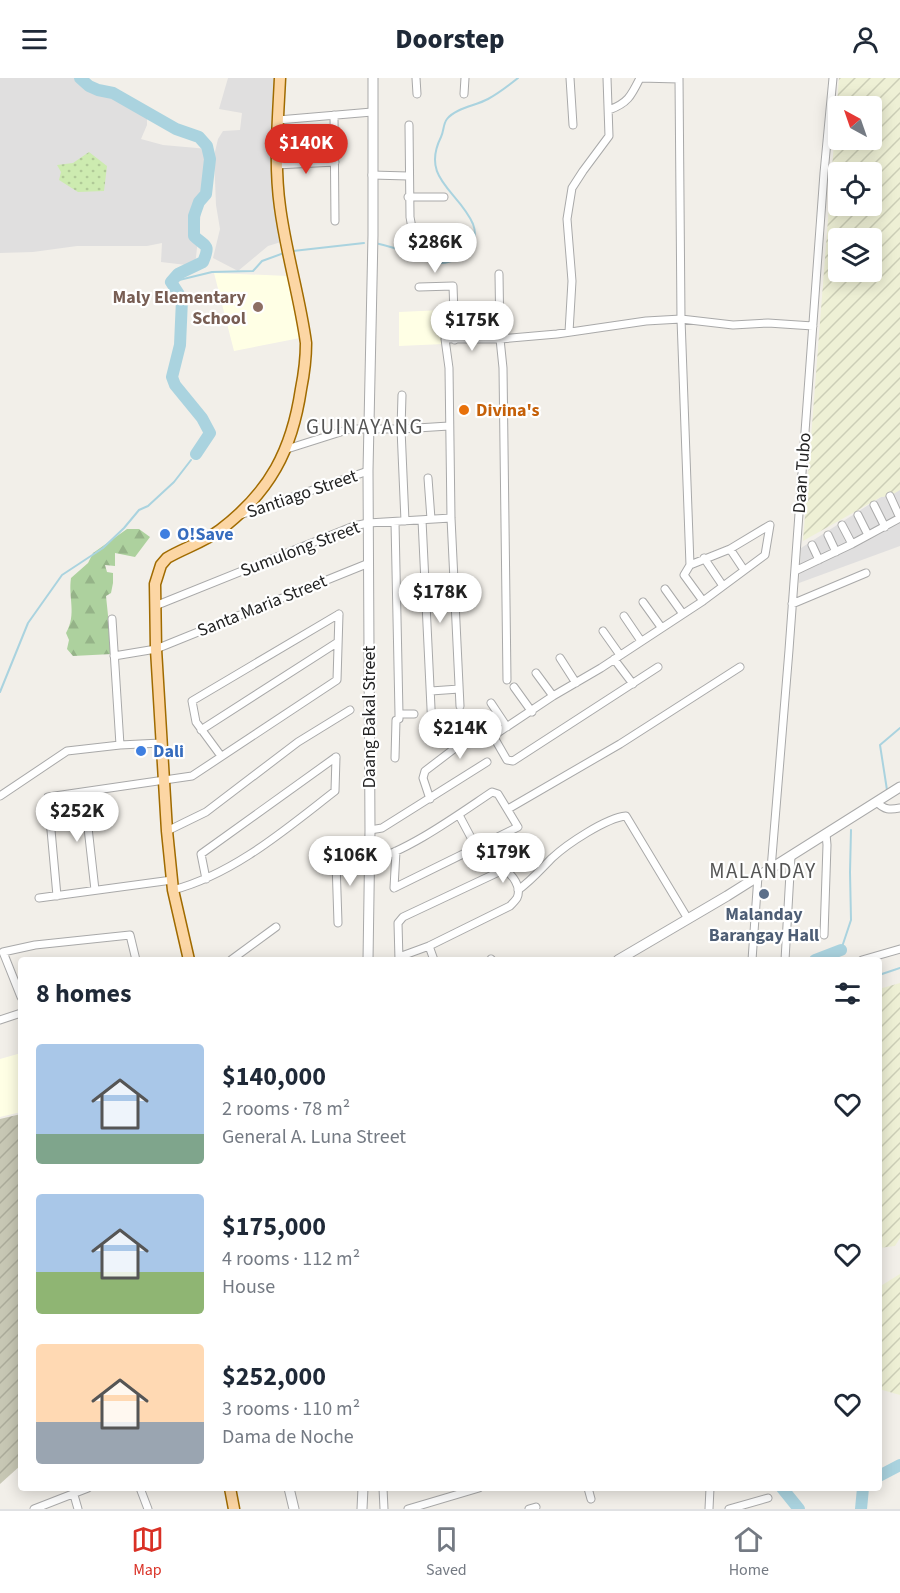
<!DOCTYPE html>
<html lang="en">
<head>
<meta charset="utf-8">
<style>
	:root { --surface:#fff; --page:#f6f6f7; --text:#1f2937; --muted:#747a83; --line:#e0e1e3; --accent:#d93025 }
	body { margin:0; font-family:"Source Sans 3",sans-serif; background:var(--page); color:var(--text); height:100vh; display:flex; flex-direction:column; font-size:22px; white-space:nowrap }
	* { box-sizing:border-box; margin:0 }
	p { font-size:20px; color:var(--muted) }
	.icon { flex:none; width:33px; height:33px; fill:none; stroke:currentColor; stroke-width:2; stroke-linecap:round; stroke-linejoin:round }
	.map { position:relative; flex:1; overflow:hidden }
	.side { position:absolute; left:18px; top:879px; width:864px; height:534px; display:flex; flex-direction:column; background:var(--surface); border-radius:6px; box-shadow:0 3px 15px #0003 }
	.side>* { flex:none }
	.needle { width:39px; rotate:320deg }
	.buttons { position:absolute; left:828px; top:18px; display:grid; gap:12px }
	.buttons a { display:grid; place-items:center; width:54px; height:54px; border-radius:6px; background:var(--surface); box-shadow:0 3px 15px #0003; font-size:30px }
	.price { position:absolute; translate:-50% -51px; padding:0 14px; border-radius:21px; background:#fff; color:#222; font-size:20px; line-height:39px; filter:drop-shadow(0 2px 3px #0008) }
	.price::after { content:''; position:absolute; left:50%; top:36px; width:18px; height:14px; margin-left:-9px; background:inherit; clip-path:polygon(0 0,100% 0,50% 100%) }
	.price.active { background:var(--accent); color:#fff }
	ul { padding:0; list-style:none }
	li { display:flex; align-items:center; gap:18px; height:150px; padding:0 18px }
	li span { display:grid; place-items:center; flex:none; width:168px; height:120px; border-radius:6px; color:#555 }
	li>.icon { margin-inline-start:auto }
	span .icon { width:72px; height:72px; fill:#fffc; stroke-width:1 }
	li b { font-size:26px }
	h2 { display:flex; justify-content:space-between; align-items:center; height:72px; padding:0 18px; font-size:26px }
	header { display:flex; justify-content:space-between; align-items:center; height:78px; padding:0 18px; background:var(--surface); font-size:27px; font-weight:800 }
	.dock { display:flex; justify-content:space-around; align-items:center; height:84px; border-top:2px solid var(--line); background:var(--surface); font-size:16px; color:var(--muted) }
	.dock a { display:grid; justify-items:center; gap:3px }
	.dock .active { color:var(--accent) }
	.map>svg:first-child { display:block }
	.residential { fill:#e0dfdf }
	.education { fill:#ffffe5 }
	.construction { fill:url(#construction-furrows) }
	.farmland { fill:url(#farmland-furrows); fill-rule:evenodd }
	.grass { fill:url(#grass-dots) }
	.forest { fill:url(#forest-firs) }
	.lines { fill:none; stroke-linecap:round; stroke-linejoin:round }
	.stream { stroke:#aad3df; stroke-width:2 }
	.river { stroke:#aad3df; stroke-width:12 }
	.minor-casing { stroke:#a9a9a9; stroke-width:9 }
	.tertiary-casing { stroke:#a9a9a9; stroke-width:11 }
	.primary-casing { stroke:#a06b00; stroke-width:13 }
	.minor { stroke:#fff; stroke-width:7 }
	.tertiary { stroke:#fff; stroke-width:9 }
	.primary { stroke:#fcd6a4; stroke-width:10 }
	.education-dot { fill:#8d6e63; stroke:#fff; stroke-width:2 }
	.food-dot { fill:#e8710a; stroke:#fff; stroke-width:2 }
	.shop-dot { fill:#3f7fe0; stroke:#fff; stroke-width:2 }
	.service-dot { fill:#5c6f8a; stroke:#fff; stroke-width:2 }
	.labels { text-anchor:middle; dominant-baseline:central; stroke-width:4.5; stroke-linejoin:round; paint-order:stroke }
	.education-label { font-size:18px; font-weight:bold; fill:#785e54; stroke:#fff; text-anchor:end }
	.food-label { font-size:18px; font-weight:bold; fill:#c56008; stroke:#fff; text-anchor:start }
	.street-label { font-size:18px; fill:#222; stroke:#fff }
	.shop-label { font-size:18px; font-weight:bold; fill:#366cbe; stroke:#fff; text-anchor:start }
	.service-label { font-size:18px; font-weight:bold; fill:#4e5e75; stroke:#fff }
	.quarter-label { font-size:21px; letter-spacing:1.5px; fill:#555; stroke:#fff }
</style>
</head>
<body>
<header><svg class="icon" aria-label="menu" viewBox="0 0 24 24"><path d="M4 6h16M4 12h16M4 18h16"/></svg>Doorstep<svg class="icon" aria-label="person" viewBox="0 0 24 24"><circle cx="12" cy="8" r="4"/><path d="M4 21q1-7 8-7t8 7"/></svg></header>
<div class="map">
<svg width="900" height="1431" viewBox="0 0 900 1431">
	<defs>
		<pattern id="construction-furrows" width="10" height="10" patternUnits="userSpaceOnUse" patternTransform="scale(1.5)"><rect width="10" height="10" fill="#c7c7b4"/><path d="M-1 1l2-2M0 10L10 0M9 11l2-2" fill="none" stroke="#abab9a"/></pattern>
		<pattern id="farmland-furrows" width="10" height="10" patternUnits="userSpaceOnUse" patternTransform="scale(1.5)"><rect width="10" height="10" fill="#eef0d5"/><path d="M-1 1l2-2M0 10L10 0M9 11l2-2" fill="none" stroke="#ccceb7"/></pattern>
		<pattern id="grass-dots" width="8" height="8" patternUnits="userSpaceOnUse" patternTransform="scale(1.5)"><rect width="8" height="8" fill="#cdebb0"/><path d="M2 2h.1M6 6h.1" fill="none" stroke="#b0c997" stroke-width="1.8" stroke-linecap="round"/></pattern>
		<pattern id="forest-firs" width="22" height="20" patternUnits="userSpaceOnUse" patternTransform="scale(1.5)"><rect width="22" height="20" fill="#add19e"/><path d="M5 1l3.5 6h-7zM16 11l3.5 6h-7z" fill="#95b388"/></pattern>
	</defs>
	<rect width="100%" height="100%" fill="#f2efe9"/>
	<path class="residential" d="M0,0h84l17,17 30,4 16,11v15l-6,14 22,6 45,4 3,31 -10,32 -6,54 -34,-4 1,-19 -15,3h-70l-44,6 -33,1z
		M228,0h52l1,164 -13,4 -30,25 -25,-13 7,-29 -4,-24 -2,-49 4,-17 5,-8 17,-1 2,-17 -23,-4z
		M900,409v59l-101,37 2,-35 80,-51 5,-1z"/>
	<path class="education" d="M214,195l74,3 12,62 -66,13z
		M443,232l1,34 -45,2v-34z
		M21,975v59l-21,5v-58z"/>
	<path class="construction" d="M21,1036v351l-21,19v-365z"/>
	<path class="farmland" d="M839,0h61v412l-10,6 -9,1 -78,44zM838,28h34v34h-34zM838,94h34v34h-34zM838,160h34v34h-34z
		M900,905v255l-5,8 -16,2v-259z
		M900,1196v121l-21,-6v-102z"/>
	<path class="grass" d="M89,74l18,14 -3,25 -26,1 -19,-12 2,-8 -4,-7 16,-2z"/>
	<path class="forest" d="M127,451h12l11,8 -15,20 -20,-4v13l-10,-1 2,7 6,1v10l-2,10 -5,3 6,58 -39,2 -6,-7 2,-9 -3,-7c11,-19 2,-35 5,-55l17,-15 5,-10z"/>
	<g class="lines">
		<path class="stream" d="M375,165c14,3 26,7 40,12 6,3 14,8 21,8 20,2 46,-16 37,-39 -14,-33 -53,-45 -32,-87 3,-6 2,-13 6,-18 9,-11 28,-13 41,-20 11,-6 20,-13 30,-21
			M293,173l71,-8
			M171,204l41,-10 41,-1 9,-10 22,-8
			M0,614l28,-69 34,-48 41,-27 21,-20 15,-18 9,-4 26,-24 17,-22
			M887,712l-7,-45 20,-17
			M841,872l10,-30 -1,-48 1,-42
			M879,897l21,-7"/>
		<path class="river" d="M80,0l9,8 9,4 15,3 63,36 23,8 8,9 3,13 -4,35 -7,8 -5,14v20c11,11 17,7 9,26l-25,12 -7,8 11,17 -2,46 -8,32 3,8 27,33 8,15 -14,21
			M815,882l26,-10
			M879,1398l21,-11
			M782,1410l17,21
			M861,1431l2,-21"/>
		<g class="minor-casing">
			<path id="minor" d="M416,0l1,16
				M570,0l3,47
				M640,0l39,1
				M679,0l2,241 9,246
				M464,16l1,-16
				M609,32c19,-7 22,-14 31,-32
				M334,37l1,106
				M278,42l94,-8
				M409,47l1,92 2,11 6,7 33,1
				M276,87l59,-3
				M372,97l36,1
				M408,119h36
				M499,196l1,65 3,29 4,312
				M419,209l34,-1 2,54
				M569,254l3,-51 -5,-62 5,-31 11,-17 26,-35 -2,-58
				M402,317l-1,34 4,92
				M287,371l63,-20h51l48,-3
				M428,400l3,41
				M890,418l10,22
				M874,427l11,22
				M240,437l128,-44
				M858,437l10,20
				M422,442l10,209
				M395,444l4,192v5l-3,1 -1,38
				M842,447l10,19
				M828,457l8,17
				M812,467l7,15
				M730,471l14,21
				M704,480l19,28
				M795,493l57,-27 48,-26
				M665,511l18,25
				M643,524l18,25
				M792,526l74,-31
				M155,528l199,-80 14,-3 83,-5
				M624,538l17,25
				M112,541l8,126
				M603,553l17,24
				M114,578l42,-7 213,-86
				M560,580l16,25
				M614,581l19,25
				M536,595l17,23
				M514,609l18,25
				M431,613l28,-2
				M491,625l16,24
				M460,628l-9,-188 -2,-150 -4,-29h55l57,-5 89,-13 35,-2 52,6 35,-2 45,3
				M399,636h15
				M201,652l137,-88
				M493,658l60,-40 48,-28 102,-67 62,-46 5,-30 -40,24 -40,16 -6,10 19,26
				M221,678l-25,-34 -4,-21 147,-87
				M84,714l11,98
				M0,718l67,-45 53,-6 41,-2
				M430,721l-7,-21 2,-7 59,-45 4,1 19,33 6,1 145,-94
				M877,724c7,8 13,8 23,6
				M508,731l112,-65 120,-77
				M459,737l17,32
				M370,752l12,-2 105,-66
				M167,753l39,-19 92,-70 52,-32
				M771,791l18,-219 35,-477 9,-95
				M206,801l-5,-25 135,-97
				M173,812c61,-16 113,-61 162,-99l1,-34
				M518,812c13,-9 23,-21 34,-32 15,-14 54,-40 74,-42l62,103
				M57,818l-9,-99 144,-21 145,-96 2,-66
				M39,820l133,-18
				M338,845l-2,-61c11,-1 22,1 33,-1 38,-9 90,-47 123,-69l6,2 20,33 -124,61 2,-37
				M824,857l3,-90 -1,-11
				M429,868l5,14
				M491,881l1,1
				M231,882l45,-33
				M399,882l-1,-37 5,-6 100,-47c9,3 19,17 14,28 -2,3 -4,5 -7,8l-81,40 -30,11
				M752,882l6,-84
				M785,882l6,-104
				M862,882l38,-11
				M21,919l-18,-45 32,-7 95,-10 6,25
				M0,942l21,-7
				M140,1410l8,21
				M383,1410l1,21
				M588,1410l3,11
				M74,1417l4,14
				M34,1431l54,-21
				M408,1431l71,-21
				M529,1431l7,-2
				M709,1431l1,-21
				M729,1431l39,-11"/>
		</g>
		<g class="tertiary-casing">
			<path id="tertiary" d="M368,882l2,-130 -2,-359 5,-236v-157
				M618,882l109,-64 173,-109
				M289,1410l5,21
				M362,1431l1,-21"/>
		</g>
		<g class="primary-casing">
			<path id="primary" d="M189,882l-16,-70 -6,-59 -11,-182 -1,-65 6,-19 6,-7c17,-10 37,-16 53,-28 50,-38 72,-80 81,-141 3,-15 5,-30 5,-46 -6,-45 -20,-90 -26,-136 -6,-43 -2,-86 0,-129
				M230,1410l4,21"/>
		</g>
		<use href="#minor" class="minor"/>
		<use href="#tertiary" class="tertiary"/>
		<use href="#primary" class="primary"/>
	</g>
	<circle class="education-dot" cx="258" cy="229" r="6"/>
	<circle class="food-dot" cx="464" cy="332" r="6"/>
	<g class="shop-dot">
		<circle cx="165" cy="456" r="6"/>
		<circle cx="141" cy="673" r="6"/>
	</g>
	<circle class="service-dot" cx="764" cy="816" r="6"/>
	<g class="labels">
		<g class="education-label">
			<text x="246" y="219">Maly Elementary<tspan x="246" dy="21">School</tspan></text>
		</g>
		<g class="food-label">
			<text x="476" y="332">Divina's</text>
		</g>
		<g class="street-label">
			<text transform="translate(802 395) rotate(-86)">Daan Tubo</text>
			<text transform="translate(302 416) rotate(-19)">Santiago Street</text>
			<text transform="translate(300 471) rotate(-21)">Sumulong Street</text>
			<text transform="translate(262 528) rotate(-22)">Santa Maria Street</text>
			<text transform="translate(369 639) rotate(-90)">Daang Bakal Street</text>
		</g>
		<g class="shop-label">
			<text x="177" y="456">O!Save</text>
			<text x="153" y="673">Dali</text>
		</g>
		<g class="service-label">
			<text x="764" y="836">Malanday<tspan x="764" dy="21">Barangay Hall</tspan></text>
		</g>
		<g class="quarter-label">
			<text x="365" y="349">GUINAYANG</text>
			<text x="763" y="793">MALANDAY</text>
		</g>
	</g>
</svg>
<div class="buttons">
<a><svg class="needle" viewBox="-14 -14 28 28"><path d="M0-13l5 13h-10z" fill="#e53935"/><path d="M0 13l5-13h-10z" fill="#747a83"/></svg></a>
<a><svg class="icon" aria-label="locate" viewBox="0 0 24 24"><circle cx="12" cy="12" r="6"/><path d="M12 2v4M12 18v4M2 12h4M18 12h4"/></svg></a>
<a><svg class="icon" aria-label="layers" viewBox="0 0 24 24"><path d="M12 4l9 5-9 5-9-5zM3 14l9 5 9-5"/></svg></a>
</div>
<b class="price active" style="left:306px;top:97px">$140K</b>
<b class="price" style="left:435px;top:196px">$286K</b>
<b class="price" style="left:472px;top:274px">$175K</b>
<b class="price" style="left:440px;top:546px">$178K</b>
<b class="price" style="left:460px;top:682px">$214K</b>
<b class="price" style="left:77px;top:765px">$252K</b>
<b class="price" style="left:503px;top:806px">$179K</b>
<b class="price" style="left:350px;top:809px">$106K</b>
<section class="side">
<h2>8 homes<svg class="icon" aria-label="filters" viewBox="0 0 24 24"><path d="M4 7h16M4 17h16"/><circle cx="9" cy="7" r="2"/><circle cx="15" cy="17" r="2"/></svg></h2>
<ul>
<li><span style="background:linear-gradient(#a9c7e8 75%,#7fa58c 0)"><svg class="icon" aria-label="home" viewBox="0 0 24 24"><path d="M3 11l9-7 9 7M6 9v11h12V9"/></svg></span><div><b>$140,000</b><p>2 rooms · 78 m²</p><p>General A. Luna Street</p></div><svg class="icon" aria-label="heart" viewBox="0 0 24 24"><path d="M12 20l-8-8c-3-5 5-10 8-4 3-6 11-1 8 4z"/></svg></li>
<li><span style="background:linear-gradient(#a9c7e8 65%,#8fb573 0)"><svg class="icon" aria-label="home" viewBox="0 0 24 24"><path d="M3 11l9-7 9 7M6 9v11h12V9"/></svg></span><div><b>$175,000</b><p>4 rooms · 112 m²</p><p>House</p></div><svg class="icon" aria-label="heart" viewBox="0 0 24 24"><path d="M12 20l-8-8c-3-5 5-10 8-4 3-6 11-1 8 4z"/></svg></li>
<li><span style="background:linear-gradient(#ffd9b3 65%,#9aa5b1 0)"><svg class="icon" aria-label="home" viewBox="0 0 24 24"><path d="M3 11l9-7 9 7M6 9v11h12V9"/></svg></span><div><b>$252,000</b><p>3 rooms · 110 m²</p><p>Dama de Noche</p></div><svg class="icon" aria-label="heart" viewBox="0 0 24 24"><path d="M12 20l-8-8c-3-5 5-10 8-4 3-6 11-1 8 4z"/></svg></li>
</ul>
</section>
</div>
<nav class="dock">
<a class="active"><svg class="icon" aria-label="map" viewBox="0 0 24 24"><path d="M3 6l6-2 6 2 6-2v14l-6 2-6-2-6 2zM9 4v14M15 6v14"/></svg>Map</a>
<a><svg class="icon" aria-label="saved" viewBox="0 0 24 24"><path d="M7 4h10v16l-5-4-5 4z"/></svg>Saved</a>
<a><svg class="icon" aria-label="home" viewBox="0 0 24 24"><path d="M3 11l9-7 9 7M6 9v11h12V9"/></svg>Home</a>
</nav>
</body>
</html>
